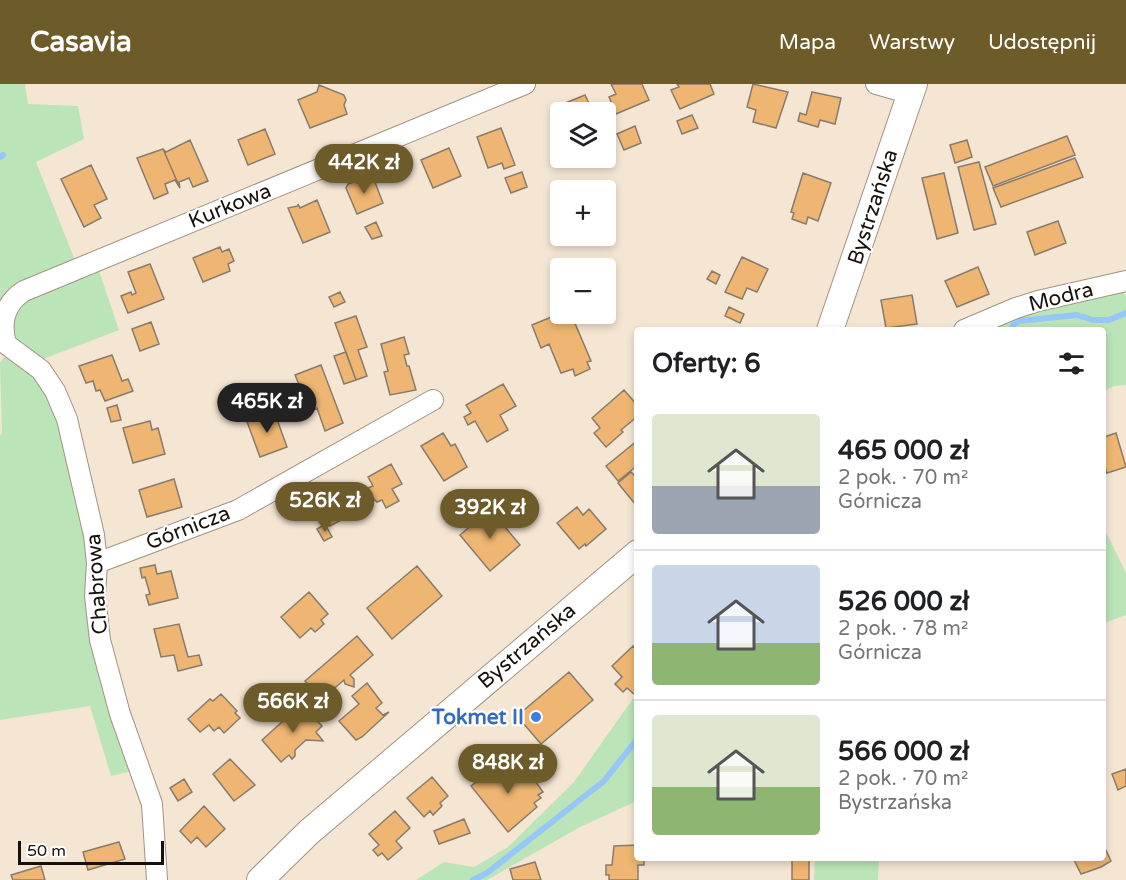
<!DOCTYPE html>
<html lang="pl">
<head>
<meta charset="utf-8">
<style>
	:root { --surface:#fff; --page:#f6f6f6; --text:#202124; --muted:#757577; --line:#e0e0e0; --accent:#6d5b29 }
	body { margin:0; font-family:"Varela Round",sans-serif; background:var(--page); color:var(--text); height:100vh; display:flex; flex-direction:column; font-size:22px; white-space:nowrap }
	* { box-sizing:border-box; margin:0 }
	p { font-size:20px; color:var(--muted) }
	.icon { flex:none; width:33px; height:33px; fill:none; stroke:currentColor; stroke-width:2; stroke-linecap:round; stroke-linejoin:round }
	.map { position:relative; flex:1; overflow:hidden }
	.panel { position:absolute; left:634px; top:243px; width:472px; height:534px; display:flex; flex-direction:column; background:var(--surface); border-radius:6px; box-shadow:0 3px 9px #0003 }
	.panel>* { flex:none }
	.tools { position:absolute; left:550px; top:18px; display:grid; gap:12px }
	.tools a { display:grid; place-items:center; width:66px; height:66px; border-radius:6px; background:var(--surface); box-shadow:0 3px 9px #0003; font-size:30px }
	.scale { position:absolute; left:18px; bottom:15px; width:146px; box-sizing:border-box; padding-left:6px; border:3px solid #17110b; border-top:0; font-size:16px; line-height:21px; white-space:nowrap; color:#17110b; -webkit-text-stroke:4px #fff; paint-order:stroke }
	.price { position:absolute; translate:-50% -51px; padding:0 14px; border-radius:21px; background:var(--accent); color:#fff; font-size:20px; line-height:39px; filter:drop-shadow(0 2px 3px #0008) }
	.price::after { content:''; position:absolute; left:50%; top:36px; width:18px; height:14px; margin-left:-9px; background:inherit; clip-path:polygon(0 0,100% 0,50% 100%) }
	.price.on { background:#222; color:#fff }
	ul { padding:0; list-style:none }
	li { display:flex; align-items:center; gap:18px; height:150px; padding:0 18px }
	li+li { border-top:2px solid var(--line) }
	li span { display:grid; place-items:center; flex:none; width:168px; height:120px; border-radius:6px; color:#555 }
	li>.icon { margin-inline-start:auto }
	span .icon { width:72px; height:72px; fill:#fffc; stroke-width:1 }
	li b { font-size:26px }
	h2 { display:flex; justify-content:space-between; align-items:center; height:72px; padding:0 18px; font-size:26px }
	header { display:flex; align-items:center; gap:36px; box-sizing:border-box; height:84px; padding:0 30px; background:var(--accent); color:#fff }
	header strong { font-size:28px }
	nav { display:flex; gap:33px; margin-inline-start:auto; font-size:21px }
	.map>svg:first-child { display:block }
	.green { fill:#bbe4b8 }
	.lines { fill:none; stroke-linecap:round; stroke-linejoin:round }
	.stream { stroke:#97c7f8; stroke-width:6 }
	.building { fill:#eeb672; stroke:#897b6b; stroke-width:1.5 }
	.minor-casing { stroke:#a19382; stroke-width:22 }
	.major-casing { stroke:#a19382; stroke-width:28 }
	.minor { stroke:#fff; stroke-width:20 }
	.major { stroke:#fff; stroke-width:26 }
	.shop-dot { fill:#3f7fe0; stroke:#fff; stroke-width:2 }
	.labels { text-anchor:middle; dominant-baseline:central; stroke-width:4.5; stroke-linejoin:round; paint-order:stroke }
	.street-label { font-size:21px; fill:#17110b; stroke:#fff }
	.shop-label { font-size:21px; font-weight:bold; fill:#366cbe; stroke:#fff; text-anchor:end }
</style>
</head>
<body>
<header>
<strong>Casavia</strong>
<nav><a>Mapa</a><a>Warstwy</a><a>Udostępnij</a></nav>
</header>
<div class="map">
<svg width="1126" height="796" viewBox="0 0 1126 796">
	<rect width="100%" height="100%" fill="#f5e6d4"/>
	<path class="green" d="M0,0h25l3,20 50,2 6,33 -48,23 40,101 -76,43z
		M97,181l22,65 -81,31 -25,-19 -3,-16 6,-20z
		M1122,202l4,11v88l-12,1 -10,5v-61h-105l-7,-7z
		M5,272l32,20 24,42 72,353 -22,5 -21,-70 -90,14v-285l2,-1 -2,-71z
		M1104,444l22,45v42l-22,8z
		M637,609v108l-57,26 -93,53h-71l28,-18 30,5 34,-20 66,-65z
		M815,774h64l-1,22h-64z"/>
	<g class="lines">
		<path class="stream" d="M0,73l3,-2
			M1013,246v-5l6,-4 58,-6 16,5h16l17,-7
			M473,796l14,-7 117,-92 34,-43"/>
	</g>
	<path class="building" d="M611,0h31l7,16 -33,14 -7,-17 7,-3z
		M677,0h33l4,10 -34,15 -9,-19 8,-3z
		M753,0l35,8 -12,36 -23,-6 3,-12 -9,-3z
		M319,1l25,10 2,5 -2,5 3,9 -37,14 -12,-28 19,-8z
		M812,8l29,6 -6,26 -15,-4 -2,7 -20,-6 2,-8 6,2z
		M585,11l8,17h-26l-4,-8z
		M692,31l6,13 -16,6 -5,-13z
		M635,42l6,17 -17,7 -7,-16z
		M501,44l14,37 -11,4 -2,-6 -14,5 -11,-31z
		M265,45l10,25 -27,11 -10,-25z
		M1067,52l8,19 -82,31 -8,-19z
		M190,56l18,41 -15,6 -4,-9 -10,4 1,6 -17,-39 3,3z
		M967,56l5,17 -17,6 -5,-18z
		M449,64l12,28 -28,12 -12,-28z
		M163,65l17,39 -5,-8 -10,4 3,9 -14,6 -17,-41z
		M1075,74l8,19 -82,30 -8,-19z
		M979,78l17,62 -22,6 -16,-63z
		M91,81l16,34 -13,6 7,13 -17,9 -23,-48z
		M522,88l5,15 -16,6 -6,-15z
		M803,89l28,10 -13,38 -10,-4 -2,7 -14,-5 2,-6 -3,-1z
		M944,89l14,60 -21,6 -15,-61z
		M373,93l10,26 -26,11 -11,-26 2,-4 6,-2 4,1z
		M317,116l13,32 -27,11 -15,-35 10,-2v-2l2,4z
		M1058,137l8,22 -31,12 -8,-23z
		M376,138l6,14 -10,3 -7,-12z
		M220,163l2,5 7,-3 5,12 -6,3 2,7 -27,11 -10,-24z
		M742,173l26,12 -11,23 -10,-4 -5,11 -17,-7z
		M150,180l14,35 -36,14 -7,-17 10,-4 1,3 4,-2 -8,-21z
		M978,183l11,27 -32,13 -12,-26z
		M712,187l8,4 -4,9 -9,-5z
		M340,208l5,10 -11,5 -5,-10z
		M912,211l5,29 -31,4 -5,-28z
		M729,223l15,7 -4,9 -15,-7z
		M561,229l10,1 20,47 -4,1 3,7 -15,7 -2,-7 -12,4 -12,-29 -8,4 -9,-23z
		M356,232l11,31 -9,3 9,26 -11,4 -21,-57z
		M151,238l8,22 -19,7 -8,-22z
		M404,253l5,17 -5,1 3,11h2l7,24 -26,5 -6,-23 4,-1 -7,-27z
		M346,268l10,28 -12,4 -10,-28z
		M112,271l10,26 6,-2 5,12 -28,10 -5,-11 -4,1 -3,-10 -7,2 -7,-17z
		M321,281l22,58 -18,8 -8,-23 -2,1 -5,-12 -5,2 -10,-24z
		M503,300l13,22 -16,9 8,15 -21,12 -12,-21 -7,4 -4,-8 7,-4 -5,-8z
		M624,306l14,16v10l-17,14 2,2 -17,15 -12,-14 6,-5 -8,-10z
		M117,321l4,15 -10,2 -4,-14z
		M274,327l13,36 -27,10 -14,-38 12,-5 1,3z
		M150,337l2,9 6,-2 7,26 -32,9 -10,-35z
		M443,349l8,13 4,-2 12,23 -23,14 -23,-35z
		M1116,349l10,34 -19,6 -3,-8v-28z
		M638,356v25l-20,16 -12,-15z
		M391,380l11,20 -10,5 7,12 -13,7 -4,-8 -5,2 -3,-3 -6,-11 5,-2 -5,-9z
		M631,388l7,7v22l-3,3 -17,-21z
		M174,395l8,28 -35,10 -8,-27z
		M328,402l6,11 4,-2 5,8 8,-5 7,13 -28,15 -18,-31z
		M577,423l6,8 6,-6 17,20 -20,17 -1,-2 -6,5 -22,-26z
		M490,425l30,36 -30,26 -30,-36z
		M325,440l7,13 -8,4 -7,-12z
		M155,481l2,9 14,-3 7,27 -29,7 -3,-10 4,-1 -5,-17 -3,1 -2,-10z
		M417,482l25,30 -50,43 -25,-31z
		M309,508l19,22 -7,6 3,4 -9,8 -4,-4 -11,10 -19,-21z
		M179,540l9,33 11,-2 3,10 -24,6 -4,-16 -13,2 -7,-28z
		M357,552l16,19 -23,20 4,4v8l-9,-3 -1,-4 -23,20 -16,-19z
		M633,562l5,5v40l-4,3 -7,-6 -4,4 -8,-8 7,-7 -10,-11z
		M569,588l24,28 -52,44 -24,-28z
		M367,599l15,20 -6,5 7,7 6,-3 -27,25 -6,3 -17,-19 20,-17 -7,-8z
		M221,610l16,17 -2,2 5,5 -16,15 -5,-6 -5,4 -5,-6 -9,7 -12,-13 22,-20 3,2z
		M302,620l20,22 -6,6 7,9 -17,-1 -11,10v6l-3,3 -3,-4 -8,7 -19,-22z
		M230,675l25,26 -21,16 -21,-27z
		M503,678l14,18 11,-9 15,21 -5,3 3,3 -7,5 3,4 -29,25 -37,-46z
		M1126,685v17l-8,4 -6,-16z
		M432,693l16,19 -8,7 2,3 -9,9 -3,-4 -6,6 -17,-19z
		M184,695l8,13 -14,9 -8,-13z
		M204,722l21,23 -19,18 -9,-10 -6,6 -11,-12z
		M395,727l15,17 -14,13 6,7 -14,12 -6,-7 -4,3 -5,-6 6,-5 -10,-11z
		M464,735l6,14 -31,11 -5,-13z
		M119,758l6,17 -37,11 -5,-18z
		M638,761v13l6,1v6h-6v15h-29v-5h-3v-10h6l2,-19z
		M1104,762l7,15 -10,6 -20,7 -8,-16h31z
		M792,774h17v22h-17z
		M535,778l6,18h-28l-3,-11z
		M41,782l4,14h-32l-2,-5z"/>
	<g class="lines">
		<g class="minor-casing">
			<path id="minor" d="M876,0l35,10
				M964,246l52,-22 22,-7 88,-20
				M6,260c-6,-22 -1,-41 18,-53l501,-207
				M6,260l35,26 14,21 12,28 27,116 3,28 -2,33 5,44 20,74 32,90 5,76
				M97,479l141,-53 195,-110"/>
		</g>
		<g class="major-casing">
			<path id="major" d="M830,246l84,-246
				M260,796l49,-48 329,-279"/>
		</g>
		<use href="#minor" class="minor"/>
		<use href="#major" class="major"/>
	</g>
	<circle class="shop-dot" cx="536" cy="633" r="6"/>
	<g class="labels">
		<g class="street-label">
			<text transform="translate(230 122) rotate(-22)">Kurkowa</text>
			<text transform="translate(873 123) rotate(-72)">Bystrzańska</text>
			<text transform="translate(1061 213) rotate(-14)">Modra</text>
			<text transform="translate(188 444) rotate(-21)">Górnicza</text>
			<text transform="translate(97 500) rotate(-94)">Chabrowa</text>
			<text transform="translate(527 562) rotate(-40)">Bystrzańska</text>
		</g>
		<g class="shop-label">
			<text x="524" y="633">Tokmet II</text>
		</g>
	</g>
</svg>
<div class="tools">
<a><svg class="icon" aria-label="layers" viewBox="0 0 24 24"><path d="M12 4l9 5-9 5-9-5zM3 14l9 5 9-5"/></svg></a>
<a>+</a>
<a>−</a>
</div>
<div class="scale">50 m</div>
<b class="price" style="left:364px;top:111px">442K zł</b>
<b class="price on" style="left:267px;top:350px">465K zł</b>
<b class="price" style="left:325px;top:449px">526K zł</b>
<b class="price" style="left:490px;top:456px">392K zł</b>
<b class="price" style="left:293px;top:650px">566K zł</b>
<b class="price" style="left:508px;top:711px">848K zł</b>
<section class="panel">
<h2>Oferty: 6<svg class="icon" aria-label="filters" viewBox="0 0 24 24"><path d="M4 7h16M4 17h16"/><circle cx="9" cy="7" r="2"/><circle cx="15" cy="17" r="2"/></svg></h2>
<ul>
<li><span style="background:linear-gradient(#dfe7d0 60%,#9aa5b1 0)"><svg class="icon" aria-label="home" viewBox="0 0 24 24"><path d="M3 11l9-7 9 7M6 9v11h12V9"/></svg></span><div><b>465 000 zł</b><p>2 pok. · 70 m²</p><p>Górnicza</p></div></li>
<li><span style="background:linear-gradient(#c9d6e8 65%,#8fb573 0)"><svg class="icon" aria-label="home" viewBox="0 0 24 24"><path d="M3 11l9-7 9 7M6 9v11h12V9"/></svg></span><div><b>526 000 zł</b><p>2 pok. · 78 m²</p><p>Górnicza</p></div></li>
<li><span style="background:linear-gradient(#dfe7d0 60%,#8fb573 0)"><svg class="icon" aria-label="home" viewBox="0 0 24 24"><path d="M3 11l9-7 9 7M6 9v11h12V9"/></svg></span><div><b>566 000 zł</b><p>2 pok. · 70 m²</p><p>Bystrzańska</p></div></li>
</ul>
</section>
</div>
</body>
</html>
